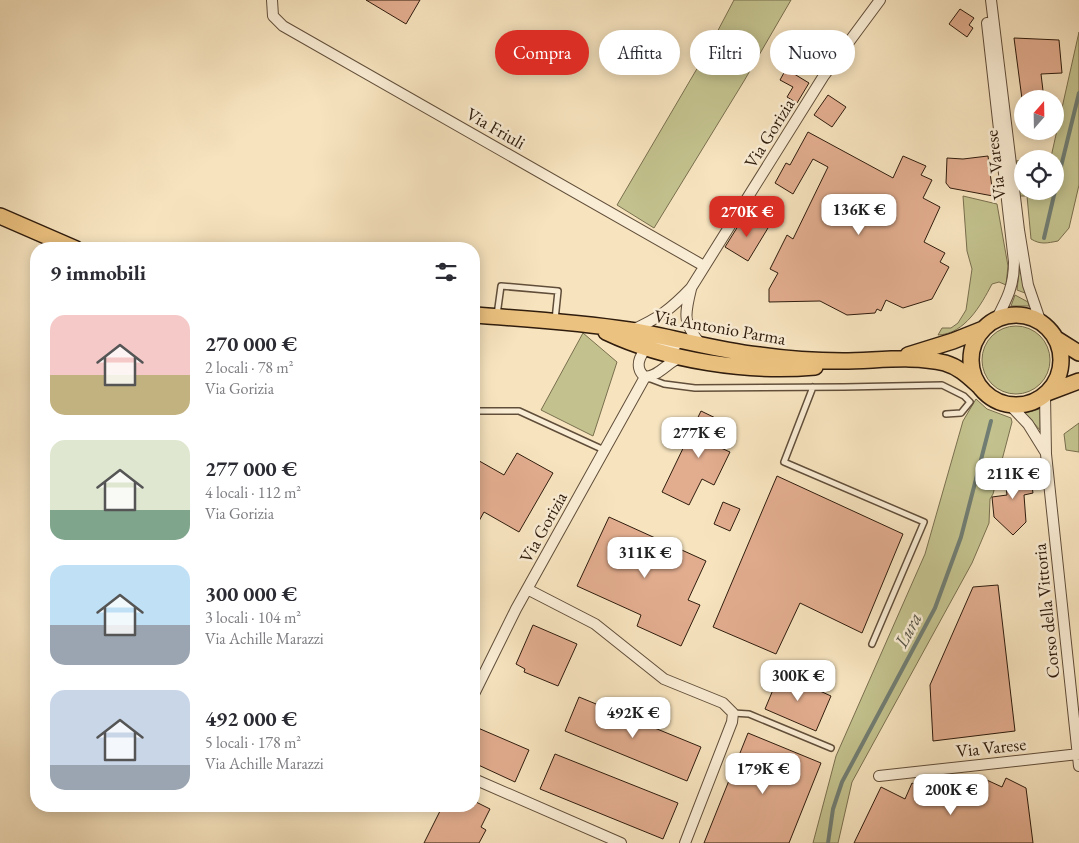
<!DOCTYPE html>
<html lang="it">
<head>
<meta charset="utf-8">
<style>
	:root { --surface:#fff; --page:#f7f7f7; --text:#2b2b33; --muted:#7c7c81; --accent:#d93025 }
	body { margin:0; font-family:"EB Garamond",serif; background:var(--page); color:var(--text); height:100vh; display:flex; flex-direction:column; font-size:19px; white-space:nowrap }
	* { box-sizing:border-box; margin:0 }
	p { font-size:16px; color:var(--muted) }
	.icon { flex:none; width:28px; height:28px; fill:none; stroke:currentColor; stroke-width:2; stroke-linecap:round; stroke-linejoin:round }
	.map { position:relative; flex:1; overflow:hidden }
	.panel { position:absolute; left:30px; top:242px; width:450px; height:570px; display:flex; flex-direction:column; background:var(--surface); border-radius:20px; box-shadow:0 2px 12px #0003 }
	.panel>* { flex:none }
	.guide { position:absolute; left:495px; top:30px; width:475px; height:45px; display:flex; gap:10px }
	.needle { width:32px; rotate:20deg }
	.tools { position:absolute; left:1014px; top:90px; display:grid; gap:10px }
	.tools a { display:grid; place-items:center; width:50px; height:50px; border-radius:50%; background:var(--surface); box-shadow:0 2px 12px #0003; font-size:25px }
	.price { position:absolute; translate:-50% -42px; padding:0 11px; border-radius:10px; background:#fff; color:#222; font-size:16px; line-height:32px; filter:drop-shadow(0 1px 2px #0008) }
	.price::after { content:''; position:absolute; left:50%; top:30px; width:15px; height:11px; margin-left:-8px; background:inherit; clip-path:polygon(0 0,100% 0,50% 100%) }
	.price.active { background:var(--accent); color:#fff }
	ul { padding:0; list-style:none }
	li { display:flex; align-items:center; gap:15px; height:125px; padding:0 20px }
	li span { display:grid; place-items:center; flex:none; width:140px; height:100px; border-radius:15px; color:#555 }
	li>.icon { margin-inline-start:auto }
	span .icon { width:60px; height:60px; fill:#fffc; stroke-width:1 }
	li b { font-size:21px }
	h2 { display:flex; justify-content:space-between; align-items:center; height:60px; padding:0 20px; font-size:21px }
	.tag { padding:0 18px; border-radius:22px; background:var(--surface); box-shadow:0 2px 12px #0003; font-size:18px; line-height:45px }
	.tag.active { background:var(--accent); color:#fff }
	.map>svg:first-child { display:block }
	.green { fill:#c3c28e; stroke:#796f4e }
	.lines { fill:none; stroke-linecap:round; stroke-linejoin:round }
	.stream { stroke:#717d72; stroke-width:4 }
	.building { fill:#e2ad8f; stroke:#2f1c0d }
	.service-casing { stroke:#614e3a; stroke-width:8 }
	.minor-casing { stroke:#614e3a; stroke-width:12 }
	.primary-casing { stroke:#2f1c0d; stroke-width:18 }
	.service { stroke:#faedd5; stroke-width:5 }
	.minor { stroke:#faedd5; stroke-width:10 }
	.primary { stroke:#ecc280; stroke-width:15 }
	.labels { text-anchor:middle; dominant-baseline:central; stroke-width:5; stroke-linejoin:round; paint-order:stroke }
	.street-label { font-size:18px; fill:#2f1c0d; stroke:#faedd5 }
	.water-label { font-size:19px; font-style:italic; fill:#565548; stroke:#faedd5 }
</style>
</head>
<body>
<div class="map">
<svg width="1079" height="843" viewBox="0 0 1079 843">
	<rect width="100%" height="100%" fill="#f7e4bf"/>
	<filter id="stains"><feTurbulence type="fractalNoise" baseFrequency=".004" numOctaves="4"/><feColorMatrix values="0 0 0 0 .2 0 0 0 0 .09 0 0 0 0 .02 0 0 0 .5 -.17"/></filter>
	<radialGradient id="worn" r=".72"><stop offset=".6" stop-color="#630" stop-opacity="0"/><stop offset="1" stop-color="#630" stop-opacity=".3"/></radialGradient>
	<path class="green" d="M734,0h57l-47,81 -90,147 -37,-23 88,-150z
		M1079,32v153l-10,43 -11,13c-11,2 -17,4 -27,-2l-4,-43h-8l-3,-35 6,-1v31h33v-32h-17l13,-2z
		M963,196l34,8 11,62 -2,19 -7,-3 -7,2c-11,21 -27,50 -54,51l4,-7h9l7,-5 8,-13 6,-41 -5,-18z
		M1018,246l7,47 -8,-3 2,-17 -3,-26z
		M1015,295l13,7 1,4h-18z
		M982 360a34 34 0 1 1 68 0a34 34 0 1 1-68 0Z
		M583,333l34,29 -24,74 -52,-26z
		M976,399l11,10 24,9 1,4 -19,72 -3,5 -1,24 -17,40 -120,219 -14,61h-25l23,-87 89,-202 38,-133z
		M1039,409h1v21l-15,-17z
		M1079,423v29l-13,-2 -2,-16z"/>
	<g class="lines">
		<path class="stream" d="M1055,191l24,-98
			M1044,238l11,-47
			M828,843l5,-34 9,-27 93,-174 26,-71 30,-116"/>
	</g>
	<path class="building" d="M366,0h54l-14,24z
		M960,9l14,9 -5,7 4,3 -6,9 -18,-13z
		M1014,38l45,2 3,33 -21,1 3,25h-22z
		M786,69l23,14 -12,20 -10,-6 6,-10 -13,-7z
		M828,95l18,12 -14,20 -18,-12z
		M808,132l85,46 10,-22 23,10 -5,9 11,5 -9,18 17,9 -16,35 21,11 -5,9 9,5 -17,32 -29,9 -17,-8 -5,11 -4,-2 -2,4 -28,2 -27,-14 -51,1v-13l9,-16 -8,-4 17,-34 6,4 35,-72 -15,-8 -20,35 -18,-11 11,-20 4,2z
		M988,156l5,40 -43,-8 -4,-5 1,-25 16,1z
		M745,215l23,13 -20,33 -23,-14z
		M701,411l31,15 -11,22 9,4 -16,33 -12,-6 -13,26 -27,-13z
		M517,453l36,20 -34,59 -35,-20 -10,18v-72l30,17z
		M1029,467l4,26 -9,2 2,27 -13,13 -19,-18 -2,-20 15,-2 -3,-25z
		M777,476l126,58 -41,99 -62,-30 -24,51 -63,-27z
		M723,502l17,7 -10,22 -16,-7z
		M609,517l97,44 -18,39 12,5 -19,41 -44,-20 4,-11 -64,-29z
		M998,585l17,146 -82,10 -3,-56 43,-98z
		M533,625l44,19 -19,42 -34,-14 1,-3 -9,-5z
		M780,673l51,23 -15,35 -51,-22z
		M579,697l122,50 -14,34 -122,-50z
		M478,728l51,22 -14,32 -41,-19v-25z
		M748,733l73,30 -32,80h-85z
		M555,754l123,49 -15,36 -123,-50z
		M978,776l24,11 4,-9 20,10 7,55h-179l27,-56 24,12 7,-16 26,13 8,-16 24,12z
		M474,801l16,8 -9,18 5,3 -7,13h-55l18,-36 4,2 2,-3h26z"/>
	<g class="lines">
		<g class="service-casing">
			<path id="service" d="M497,315l4,-29 57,5 -3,29
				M648,378l16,6 31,4 149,-1 98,-2 22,11 6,6 -9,11 -15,1
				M813,387l-29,75 140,60 -52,122
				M474,411h45l85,39
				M733,713l16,1 82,34"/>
		</g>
		<g class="minor-casing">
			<path id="minor" d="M272,0l1,16 10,10 421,240
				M991,0l28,230 9,55 13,38
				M987,23l27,239c0,24 -7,37 -18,58
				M691,289c-7,28 -8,34 11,57
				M632,330c26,-11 40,-22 59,-42l132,-211 57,-77
				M645,377c-13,-10 -4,-29 11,-33 6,-1 13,0 20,1
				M1045,395l1,59 33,312
				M1009,404l19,20 18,29
				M527,589l68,35 69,55 59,24 10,10 -1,9 -47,121
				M474,694l42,-85 129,-232c15,-1 23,-16 37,-20
				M879,776l200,-22
				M474,779l147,64"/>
		</g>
		<g class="primary-casing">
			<path id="primary" d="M0,216l76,33
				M474,315c52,4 103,7 155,15 43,7 86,20 130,25 27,4 56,6 84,6 32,0 70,-6 102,2 14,4 24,14 34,23
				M971 360a45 45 0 1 1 90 0a45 45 0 1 1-90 0Z
				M606,332c61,29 142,41 209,35
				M1055,338l24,15
				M908,355l45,-14 30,-12
				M1047,393l32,-12"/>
		</g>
		<use href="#service" class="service"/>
		<use href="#minor" class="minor"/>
		<use href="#primary" class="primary"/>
	</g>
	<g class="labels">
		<g class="street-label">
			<text transform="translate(496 128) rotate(30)">Via Friuli</text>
			<text transform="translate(769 133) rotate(-58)">Via Gorizia</text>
			<text transform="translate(995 165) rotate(-97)">Via Varese</text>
			<text transform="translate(720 327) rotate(10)">Via Antonio Parma</text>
			<text transform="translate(543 527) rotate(-61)">Via Gorizia</text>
			<text transform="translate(1046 611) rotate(-96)">Corso della Vittoria</text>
			<text transform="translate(991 747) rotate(-6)">Via Varese</text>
		</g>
		<g class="water-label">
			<text transform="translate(908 630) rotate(-62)">Lura</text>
		</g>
	</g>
	<rect width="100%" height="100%" filter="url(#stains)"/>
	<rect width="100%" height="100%" fill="url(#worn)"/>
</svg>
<div class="tools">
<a><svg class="needle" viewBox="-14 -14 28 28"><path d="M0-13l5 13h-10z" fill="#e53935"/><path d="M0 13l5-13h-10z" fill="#7c7c81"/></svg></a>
<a><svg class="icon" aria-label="locate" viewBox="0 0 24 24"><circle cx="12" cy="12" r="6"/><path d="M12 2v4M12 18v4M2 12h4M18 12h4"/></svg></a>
</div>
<b class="price" style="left:859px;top:236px">136K €</b>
<b class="price active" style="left:747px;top:238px">270K €</b>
<b class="price" style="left:699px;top:459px">277K €</b>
<b class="price" style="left:1013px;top:500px">211K €</b>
<b class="price" style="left:645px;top:579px">311K €</b>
<b class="price" style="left:798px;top:702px">300K €</b>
<b class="price" style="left:633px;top:739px">492K €</b>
<b class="price" style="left:763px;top:795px">179K €</b>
<b class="price" style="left:951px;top:816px">200K €</b>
<div class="guide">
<a class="tag active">Compra</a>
<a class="tag">Affitta</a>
<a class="tag">Filtri</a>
<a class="tag">Nuovo</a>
</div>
<section class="panel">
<h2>9 immobili<svg class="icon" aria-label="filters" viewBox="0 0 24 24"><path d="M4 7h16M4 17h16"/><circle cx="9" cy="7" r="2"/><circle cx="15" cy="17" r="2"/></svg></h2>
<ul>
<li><span style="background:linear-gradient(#f6c9c9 60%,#c2b280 0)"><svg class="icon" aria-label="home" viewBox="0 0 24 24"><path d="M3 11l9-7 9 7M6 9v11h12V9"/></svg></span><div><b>270 000 €</b><p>2 locali · 78 m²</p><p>Via Gorizia</p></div></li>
<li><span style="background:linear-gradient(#dfe7d0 70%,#7fa58c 0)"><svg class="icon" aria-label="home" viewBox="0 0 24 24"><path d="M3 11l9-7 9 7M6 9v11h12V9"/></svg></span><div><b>277 000 €</b><p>4 locali · 112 m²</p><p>Via Gorizia</p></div></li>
<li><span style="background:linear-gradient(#bfe0f5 60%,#9aa5b1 0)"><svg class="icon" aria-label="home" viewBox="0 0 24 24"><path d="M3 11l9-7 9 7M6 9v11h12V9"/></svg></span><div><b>300 000 €</b><p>3 locali · 104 m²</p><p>Via Achille Marazzi</p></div></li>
<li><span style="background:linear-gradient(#c9d6e8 75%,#9aa5b1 0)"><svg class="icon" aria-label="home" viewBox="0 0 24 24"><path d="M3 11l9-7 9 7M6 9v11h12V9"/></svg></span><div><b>492 000 €</b><p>5 locali · 178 m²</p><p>Via Achille Marazzi</p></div></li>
</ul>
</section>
</div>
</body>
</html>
